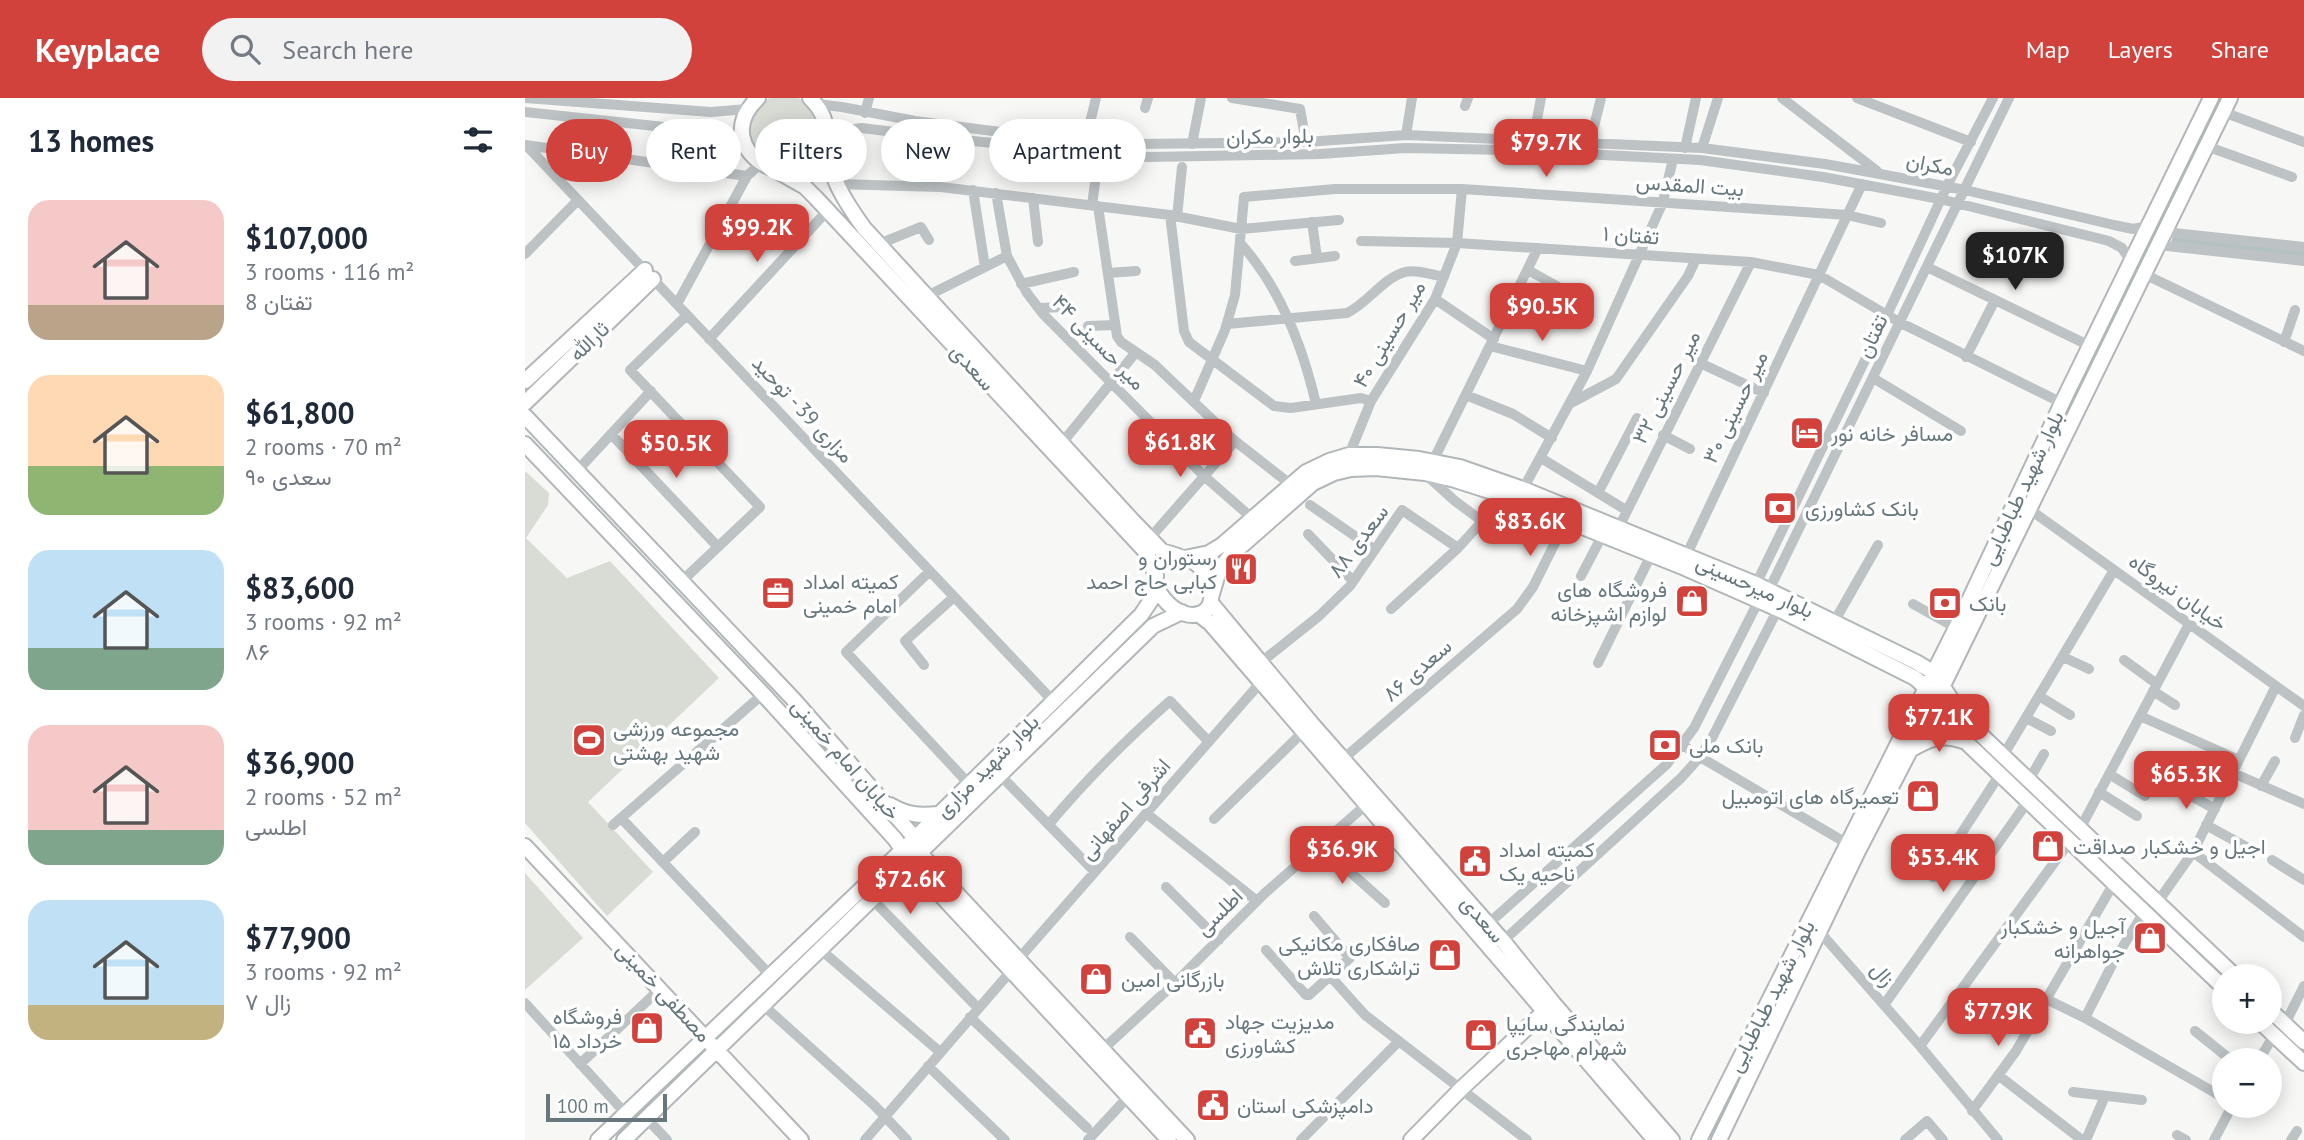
<!DOCTYPE html>
<html lang="en">
<head>
<meta charset="utf-8">
<style>
	:root { --surface:#fff; --page:#f2f2f3; --text:#1f2937; --muted:#747a83; --accent:#d1423c }
	body { margin:0; font-family:"PT Sans",Vazirmatn,sans-serif; background:var(--page); color:var(--text); height:100vh; display:flex; flex-direction:column; font-size:26px; white-space:nowrap }
	* { box-sizing:border-box; margin:0 }
	p { font-size:23px; color:var(--muted) }
	.icon { flex:none; width:38px; height:38px; fill:none; stroke:currentColor; stroke-width:2; stroke-linecap:round; stroke-linejoin:round }
	.map { position:relative; flex:1; overflow:hidden }
	.side { display:flex; flex-direction:column; background:var(--surface); width:525px }
	.side>* { flex:none }
	.banner { position:absolute; left:21px; top:21px; width:665px; height:63px; display:flex; gap:14px }
	.fabs { position:absolute; left:1687px; top:866px; display:grid; gap:14px }
	.fabs a { display:grid; place-items:center; width:70px; height:70px; border-radius:50%; background:var(--surface); box-shadow:0 4px 18px #0003; font-size:35px }
	.scale { position:absolute; left:21px; bottom:18px; width:121px; box-sizing:border-box; padding-left:7px; border:4px solid #66777d; border-top:0; font-size:19px; line-height:24px; white-space:nowrap; color:#66777d; -webkit-text-stroke:5px #fff; paint-order:stroke }
	.price { position:absolute; translate:-50% -60px; padding:0 16px; border-radius:14px; background:var(--accent); color:#fff; font-size:23px; line-height:46px; filter:drop-shadow(0 2px 4px #0008) }
	.price::after { content:''; position:absolute; left:50%; top:42px; width:21px; height:16px; margin-left:-10px; background:inherit; clip-path:polygon(0 0,100% 0,50% 100%) }
	.price.selected { background:#222; color:#fff }
	ul { padding:0; list-style:none }
	li { display:flex; align-items:center; gap:21px; height:175px; padding:0 28px }
	li span { display:grid; place-items:center; flex:none; width:196px; height:140px; border-radius:21px; color:#555 }
	li>.icon { margin-inline-start:auto }
	span .icon { width:84px; height:84px; fill:#fffc; stroke-width:1 }
	li b { font-size:30px }
	h2 { display:flex; justify-content:space-between; align-items:center; height:84px; padding:0 28px; font-size:30px }
	.tag { padding:0 24px; border-radius:32px; background:var(--surface); box-shadow:0 4px 18px #0003; font-size:24px; line-height:63px }
	.tag.selected { background:var(--accent); color:#fff }
	header { display:flex; align-items:center; gap:42px; box-sizing:border-box; height:98px; padding:0 35px; background:var(--accent); color:#fff }
	header strong { font-size:33px }
	nav { display:flex; gap:38px; margin-inline-start:auto; font-size:24px }
	.search { width:490px; height:63px; background:var(--page); display:flex; align-items:center; gap:18px; box-sizing:border-box; padding:0 24px; border-radius:38px; color:var(--muted); font-size:26px }
	main { display:flex; flex:1; min-height:0 }
	.map>svg:first-child { display:block }
	.green { fill:#d8dcd5 }
	.lines { fill:none; stroke-linecap:round; stroke-linejoin:round }
	.canal { stroke:#b3c1c3; stroke-width:9 }
	.major-casing { stroke:#b1b6b9; stroke-width:18 }
	.minor { stroke:#bdc2c4; stroke-width:10 }
	.major { stroke:#fff; stroke-width:14 }
	.labels { text-anchor:middle; dominant-baseline:central; stroke-width:7; stroke-linejoin:round; paint-order:stroke }
	.street-label { font-size:21px; fill:#66777d; stroke:#fff }
	.poi-label { font-size:21px; fill:#66777d; stroke:#fff; text-anchor:start }
</style>
</head>
<body>
<header>
<strong>Keyplace</strong>
<div class="search"><svg class="icon" aria-label="search" viewBox="0 0 24 24"><circle cx="10" cy="10" r="6"/><path d="M15 15l6 6"/></svg>Search here</div>
<nav><a>Map</a><a>Layers</a><a>Share</a></nav>
</header>
<main>
<section class="side">
<h2>13 homes<svg class="icon" aria-label="filters" viewBox="0 0 24 24"><path d="M4 7h16M4 17h16"/><circle cx="9" cy="7" r="2"/><circle cx="15" cy="17" r="2"/></svg></h2>
<ul>
<li><span style="background:linear-gradient(#f6c9c9 75%,#b9a48a 0)"><svg class="icon" aria-label="home" viewBox="0 0 24 24"><path d="M3 11l9-7 9 7M6 9v11h12V9"/></svg></span><div><b>$107,000</b><p>3 rooms · 116 m²</p><p>تفتان 8</p></div></li>
<li><span style="background:linear-gradient(#ffd9b3 65%,#8fb573 0)"><svg class="icon" aria-label="home" viewBox="0 0 24 24"><path d="M3 11l9-7 9 7M6 9v11h12V9"/></svg></span><div><b>$61,800</b><p>2 rooms · 70 m²</p><p>سعدی ۹۰</p></div></li>
<li><span style="background:linear-gradient(#bfe0f5 70%,#7fa58c 0)"><svg class="icon" aria-label="home" viewBox="0 0 24 24"><path d="M3 11l9-7 9 7M6 9v11h12V9"/></svg></span><div><b>$83,600</b><p>3 rooms · 92 m²</p><p>۸۶</p></div></li>
<li><span style="background:linear-gradient(#f6c9c9 75%,#7fa58c 0)"><svg class="icon" aria-label="home" viewBox="0 0 24 24"><path d="M3 11l9-7 9 7M6 9v11h12V9"/></svg></span><div><b>$36,900</b><p>2 rooms · 52 m²</p><p>اطلسی</p></div></li>
<li><span style="background:linear-gradient(#bfe0f5 75%,#c2b280 0)"><svg class="icon" aria-label="home" viewBox="0 0 24 24"><path d="M3 11l9-7 9 7M6 9v11h12V9"/></svg></span><div><b>$77,900</b><p>3 rooms · 92 m²</p><p>زال ۷</p></div></li>
</ul>
</section>
<div class="map">
<svg width="1779" height="1042" viewBox="0 0 1779 1042">
	<rect width="100%" height="100%" fill="#f7f7f5"/>
	<path class="green" d="M224 32a35 35 0 1 1 70 0a35 35 0 1 1-70 0Z
		M0,373l24,22 -1,12 -22,33 41,40 43,-17 109,117 -131,124 65,70 -46,44 -82,-93z
		M0,775l58,65 -58,52z"/>
	<g class="lines">
		<path class="canal" d="M1651,143l128,14"/>
		<g class="major-casing">
			<path id="major" d="M233,0c-57,55 54,111 67,39 3,-16 -4,-28 -15,-39
				M298,47c11,37 18,51 41,83l267,291 31,32 16,5
				M252,73l28,16 11,11 331,355 9,23
				M0,283l120,-111
				M0,305l128,-124
				M0,318l270,285 120,137 5,14 12,15 255,273
				M0,346l238,250 132,145 15,22 38,42 221,237
				M644,458c22,-1 39,12 42,34 1,7 0,15 -5,20 -26,22 -75,-35 -37,-54z
				M660,460l24,-5 13,-8 84,-73 23,-11 20,-6h28l42,4 41,8 63,22 233,95 160,78 17,10 22,33 23,27 257,244
				M687,496l7,-24 11,-14 83,-73 21,-10 17,-4 25,-1 49,5 30,7 50,16 180,72 93,41 137,69c21,17 33,45 52,65l257,245
				M686,505l101,121 191,217 51,63 118,136
				M673,516l12,9 51,59 394,458
				M1385,652c19,-11 31,-17 53,-9
				M365,707c17,10 29,11 48,9
				M0,748l276,294
				M1745,912l34,32
				M1735,924l44,41
				M73,1042l317,-302 226,-223 17,-25
				M99,1042l529,-514 29,-14
				M886,1042l51,-52 83,-77
				M1174,1042l257,-512 106,-225 149,-305
				M1194,1042l139,-289 73,-141 299,-612"/>
		</g>
		<path class="minor" d="M0,0l186,14 37,-3
			M707,0l68,11 6,33
			M1257,0l95,73
			M1332,0l114,44
			M292,6l25,3 73,14 170,22 49,1 172,-2 100,-7 296,13 123,16 55,10 85,16 149,35 19,4 15,-3
			M940,8l3,-8
			M620,10l3,-10
			M0,14l167,18 55,19
			M1698,14l81,30
			M340,15l4,-15
			M301,35l36,-5 80,10 171,17 36,2 171,-3 85,-6 102,2 193,10 123,17 117,22 169,42 13,7 9,14
			M881,37l6,-37
			M1008,42l8,-42
			M560,45l11,-45
			M1065,45l11,-45
			M667,46l9,-46
			M0,47l222,31
			M1,47l526,555
			M1681,48l86,31
			M1160,50l11,-50
			M1177,50l16,-50
			M310,86l106,3 229,28 71,14 98,-9
			M448,92l12,77
			M471,95l11,63 20,37 16,21 161,162 48,42
			M508,100l5,44
			M567,107l7,-51
			M573,108l19,130 4,6 34,23 80,76 55,43
			M645,117l14,116 5,11 85,64 17,2 70,-10 10,3
			M652,119l5,-50
			M787,124l5,36
			M1640,134l139,15
			M836,143l96,2 294,19 68,13 80,47 163,81
			M354,146l42,-17 8,13
			M716,146c39,44 62,104 75,160
			M1633,147l146,16
			M0,156l53,-54
			M770,163l40,-5
			M1402,169l163,79
			M1003,172l43,24
			M583,175l28,-2
			M1619,176l160,77
			M496,186l53,-12
			M402,198l80,-40
			M910,201l59,40
			M152,206l70,-128 13,-12
			M514,210l26,-1
			M979,219l41,10
			M702,226l120,-11c21,-10 36,-35 58,-41 11,-3 28,3 39,5
			M563,228l27,-1
			M184,241l119,-129
			M1759,244l11,-32
			M965,248l97,25
			M1441,259l29,-57
			M1175,265l64,30
			M1348,280l88,53
			M941,297l47,19 39,24
			M669,303l31,-71 10,-35 9,-98 91,-8h127l385,26 34,8
			M1046,305l45,-24 72,-103 8,-17
			M86,336l107,113
			M1138,337l27,14
			M537,345l74,-91
			M824,357l22,-54 64,-102 22,-56 5,-54
			M1016,360l85,52
			M908,363l105,-213
			M52,373l74,-80
			M900,376l30,27 27,20
			M998,391l64,-118 76,-169 10,-43
			M1073,395l39,-75
			M785,407l65,45
			M1504,411l275,197
			M1093,431l133,-267
			M783,436l45,47
			M625,440l85,-97
			M1161,458l176,-372
			M405,473l-84,81 123,132
			M1056,478l21,-40
			M157,483l78,-74 -130,-137 57,-55
			M1231,486l131,-269 60,-129 46,-88
			M1244,492l240,-492
			M1388,506l43,24
			M866,511l67,-61 47,-52
			M1309,524l44,-77
			M1538,559l26,12
			M1599,562l33,24
			M735,565l59,-47 31,-30 52,-76 56,38
			M1073,565l53,-108
			M399,567l-19,-24 49,-44
			M1628,593l22,14
			M1514,598l31,19
			M1615,618l99,44
			M1501,620l25,13
			M1770,640l9,-23
			M1158,647l17,12 153,90
			M1478,658l111,-186
			M818,661l174,-150 16,-22 33,-66
			M1708,675l71,31
			M474,676l96,98
			M1584,676l36,22
			M1504,682l15,-26
			M1648,688l42,23
			M1736,688l14,-25
			M1574,694l38,24
			M622,716l110,87
			M96,720l150,158
			M689,721l89,-87
			M524,726c37,-44 78,-85 121,-123l39,41
			M88,727l150,-131
			M1681,727l44,24
			M1555,731l109,-205
			M795,747l65,58
			M1668,754l111,85
			M1747,762l32,20
			M138,764l32,-30
			M1385,765l23,14 67,-103
			M641,789l53,53
			M347,801l106,109
			M1632,805l36,-51 83,-166
			M963,826l179,-160 27,-36 65,-128
			M1294,833l101,115 78,94
			M605,839l45,46
			M978,843l178,-163 19,-21 12,-19 66,-129
			M296,852l119,102
			M741,852l40,45h3l41,-37 -36,-42
			M492,863l244,-279
			M806,879l34,38 162,125
			M1521,901l39,19 139,80
			M0,905l101,111
			M238,907l111,100 33,35
			M1359,907l144,-204
			M445,919l117,111
			M1560,920l29,-57 30,-49
			M1760,926l19,-38
			M1670,933l36,29
			M1395,948l150,-205
			M577,952l73,-67 90,-90 102,-89
			M1734,962l15,-25
			M55,966l81,-76
			M403,968l77,74
			M1473,977l84,65
			M1548,994l69,8
			M1447,1013l44,-60 98,-168
			M122,1021l20,21
			M1652,1037l9,5
			M340,1042l146,-169
			M563,1042l40,-43
			M776,1042l98,-99
			M1380,1042l22,-19 16,19
			M1561,1042l19,-44
			M1689,1042l18,-34
			M1766,1042l6,-9"/>
		<use href="#major" class="major"/>
	</g>
	<defs>
		<g id="hotel-square" transform="scale(1.75)"><rect x="-9" y="-9" width="18" height="18" rx="4" fill="#d1423c" stroke="#fff"/><path d="M-6-4.5h1.5V1H6V5H4.5V3h-9V5H-6ZM-4 0a1.8 1.8 0 1 1 3.6 0ZM.5 0V-2.5h3Q6-2.5 6 0Z" fill="#fff"/></g>
		<g id="bank-square" transform="scale(1.75)"><rect x="-9" y="-9" width="18" height="18" rx="4" fill="#d1423c" stroke="#fff"/><path d="M-6-4H6V4H-6ZM0-2.3a2.3 2.3 0 1 0 0 4.6a2.3 2.3 0 1 0 0-4.6Z" fill="#fff"/></g>
		<g id="restaurant-square" transform="scale(1.75)"><rect x="-9" y="-9" width="18" height="18" rx="4" fill="#d1423c" stroke="#fff"/><path d="M-5-6h1v4h1v-4h1v4h1v-4h1v5L-1.5 .5V6h-2V.5L-5-1ZM5-6V6H3V1.5H1.5Q1.5-4 5-6Z" fill="#fff"/></g>
		<g id="office-square" transform="scale(1.75)"><rect x="-9" y="-9" width="18" height="18" rx="4" fill="#d1423c" stroke="#fff"/><path d="M-6-3h4V-5.5h4V-3h4V5H-6ZM-1-4.5V-3h2v-1.5ZM-6 0V1H6V0Z" fill="#fff"/></g>
		<g id="shop-square" transform="scale(1.75)"><rect x="-9" y="-9" width="18" height="18" rx="4" fill="#d1423c" stroke="#fff"/><path d="M-5-2.5h2.3a2.7 3.5 0 0 1 5.4 0H5L5.5 6h-11ZM-1.5-2.5h3a1.5 2.3 0 0 0-3 0Z" fill="#fff"/></g>
		<g id="stadium-square" transform="scale(1.75)"><rect x="-9" y="-9" width="18" height="18" rx="4" fill="#d1423c" stroke="#fff"/><path d="M0-5a6.5 5 0 1 0 0 10a6.5 5 0 1 0 0-10ZM-3.5-1.8h7v3.6h-7Z" fill="#fff"/></g>
		<g id="civic-square" transform="scale(1.75)"><rect x="-9" y="-9" width="18" height="18" rx="4" fill="#d1423c" stroke="#fff"/><path d="M-.6-6.5H3V-4.5H.6V-3L4-1V1h2V6H-6V1h2V-1L-.6-3ZM-1.2 2.5V6h2.4V2.5Z" fill="#fff"/></g>
	</defs>
	<g fill-rule="evenodd">
		<use href="#hotel-square" x="1282" y="335"/>
		<use href="#bank-square" x="1255" y="410"/>
		<use href="#restaurant-square" x="716" y="471"/>
		<use href="#office-square" x="253" y="495"/>
		<use href="#shop-square" x="1167" y="503"/>
		<use href="#bank-square" x="1420" y="505"/>
		<use href="#stadium-square" x="64" y="642"/>
		<use href="#bank-square" x="1140" y="647"/>
		<use href="#shop-square" x="1398" y="698"/>
		<use href="#shop-square" x="1523" y="748"/>
		<use href="#civic-square" x="950" y="763"/>
		<use href="#shop-square" x="1625" y="840"/>
		<use href="#shop-square" x="920" y="857"/>
		<use href="#shop-square" x="571" y="881"/>
		<use href="#shop-square" x="122" y="930"/>
		<use href="#civic-square" x="675" y="935"/>
		<use href="#shop-square" x="956" y="937"/>
		<use href="#civic-square" x="688" y="1007"/>
	</g>
	<g class="labels">
		<g class="street-label">
			<text transform="translate(745 38) rotate(-1)">بلوار مکران</text>
			<text transform="translate(1405 66) rotate(11)">مکران</text>
			<text transform="translate(1165 87) rotate(4)">بیت المقدس</text>
			<text transform="translate(1106 137) rotate(4)">تفتان ۱</text>
			<text transform="translate(864 236) rotate(-59)">میر حسینی ۴۰</text>
			<text transform="translate(1347 238) rotate(-65)">تفتان</text>
			<text transform="translate(64 243) rotate(-44)">ثارالله</text>
			<text transform="translate(574 244) rotate(46)">میر حسینی ۴۴</text>
			<text transform="translate(448 269) rotate(48)">سعدی</text>
			<text transform="translate(1141 289) rotate(-63)">میر حسینی ۳۲</text>
			<text transform="translate(1210 309) rotate(-64)">میر حسینی ۳۰</text>
			<text transform="translate(278 311) rotate(47)">مزاری 39 - توحید</text>
			<text transform="translate(1497 390) rotate(-65)">بلوار شهید طباطبایی</text>
			<text transform="translate(833 443) rotate(-53)">سعدی ۸۸</text>
			<text transform="translate(1230 488) rotate(24)">بلوار میرحسینی</text>
			<text transform="translate(1653 494) rotate(36)">خیابان نیروگاه</text>
			<text transform="translate(892 572) rotate(-41)">سعدی ۸۶</text>
			<text transform="translate(321 661) rotate(49)">خیابان امام خمینی</text>
			<text transform="translate(462 668) rotate(-45)">بلوار شهید مزاری</text>
			<text transform="translate(600 711) rotate(-49)">اشرفی اصفهانی</text>
			<text transform="translate(694 814) rotate(-45)">اطلسی</text>
			<text transform="translate(958 821) rotate(49)">سعدی</text>
			<text transform="translate(1358 876) rotate(49)">زال</text>
			<text transform="translate(139 894) rotate(47)">مصطفی خمینی</text>
			<text transform="translate(1246 898) rotate(-63)">بلوار شهید طباطبایی</text>
		</g>
		<g class="poi-label">
			<text x="1306" y="335">مسافر خانه نور</text>
			<text x="1280" y="410">بانک کشاورزی</text>
			<text x="692" y="459" text-anchor="end">رستوران و<tspan x="692" dy="24">کبابی حاج احمد</tspan></text>
			<text x="278" y="483">کمیته امداد<tspan x="278" dy="24">امام خمینی</tspan></text>
			<text x="1142" y="491" text-anchor="end">فروشگاه های<tspan x="1142" dy="24">لوازم اشپزخانه</tspan></text>
			<text x="1444" y="505">بانک</text>
			<text x="88" y="630">مجموعه ورزشی<tspan x="88" dy="24">شهید بهشتی</tspan></text>
			<text x="1164" y="647">بانک ملی</text>
			<text x="1374" y="698" text-anchor="end">تعمیرگاه های اتومبیل</text>
			<text x="1548" y="748">اجیل و خشکبار صداقت</text>
			<text x="974" y="751">کمیته امداد<tspan x="974" dy="24">ناحیه یک</tspan></text>
			<text x="1600" y="828" text-anchor="end">آجیل و خشکبار<tspan x="1600" dy="24">جواهرانه</tspan></text>
			<text x="895" y="845" text-anchor="end">صافکاری مکانیکی<tspan x="895" dy="24">تراشکاری تلاش</tspan></text>
			<text x="596" y="881">بازرگانی امین</text>
			<text x="97" y="918" text-anchor="end">فروشگاه<tspan x="97" dy="24">۱۵ خرداد</tspan></text>
			<text x="700" y="923">مدیزیت جهاد<tspan x="700" dy="24">کشاورزی</tspan></text>
			<text x="981" y="925">نمایندگی سایپا<tspan x="981" dy="24">شهرام مهاجری</tspan></text>
			<text x="712" y="1007">دامپزشکی استان</text>
		</g>
	</g>
</svg>
<div class="fabs">
<a>+</a>
<a>−</a>
</div>
<div class="scale">100 m</div>
<b class="price" style="left:1021px;top:81px">$79.7K</b>
<b class="price" style="left:232px;top:166px">$99.2K</b>
<b class="price selected" style="left:1490px;top:194px">$107K</b>
<b class="price" style="left:1017px;top:245px">$90.5K</b>
<b class="price" style="left:655px;top:381px">$61.8K</b>
<b class="price" style="left:151px;top:382px">$50.5K</b>
<b class="price" style="left:1005px;top:460px">$83.6K</b>
<b class="price" style="left:1414px;top:656px">$77.1K</b>
<b class="price" style="left:1661px;top:713px">$65.3K</b>
<b class="price" style="left:817px;top:788px">$36.9K</b>
<b class="price" style="left:1418px;top:796px">$53.4K</b>
<b class="price" style="left:385px;top:818px">$72.6K</b>
<b class="price" style="left:1473px;top:950px">$77.9K</b>
<div class="banner">
<a class="tag selected">Buy</a>
<a class="tag">Rent</a>
<a class="tag">Filters</a>
<a class="tag">New</a>
<a class="tag">Apartment</a>
</div>
</div>
</main>
</body>
</html>
